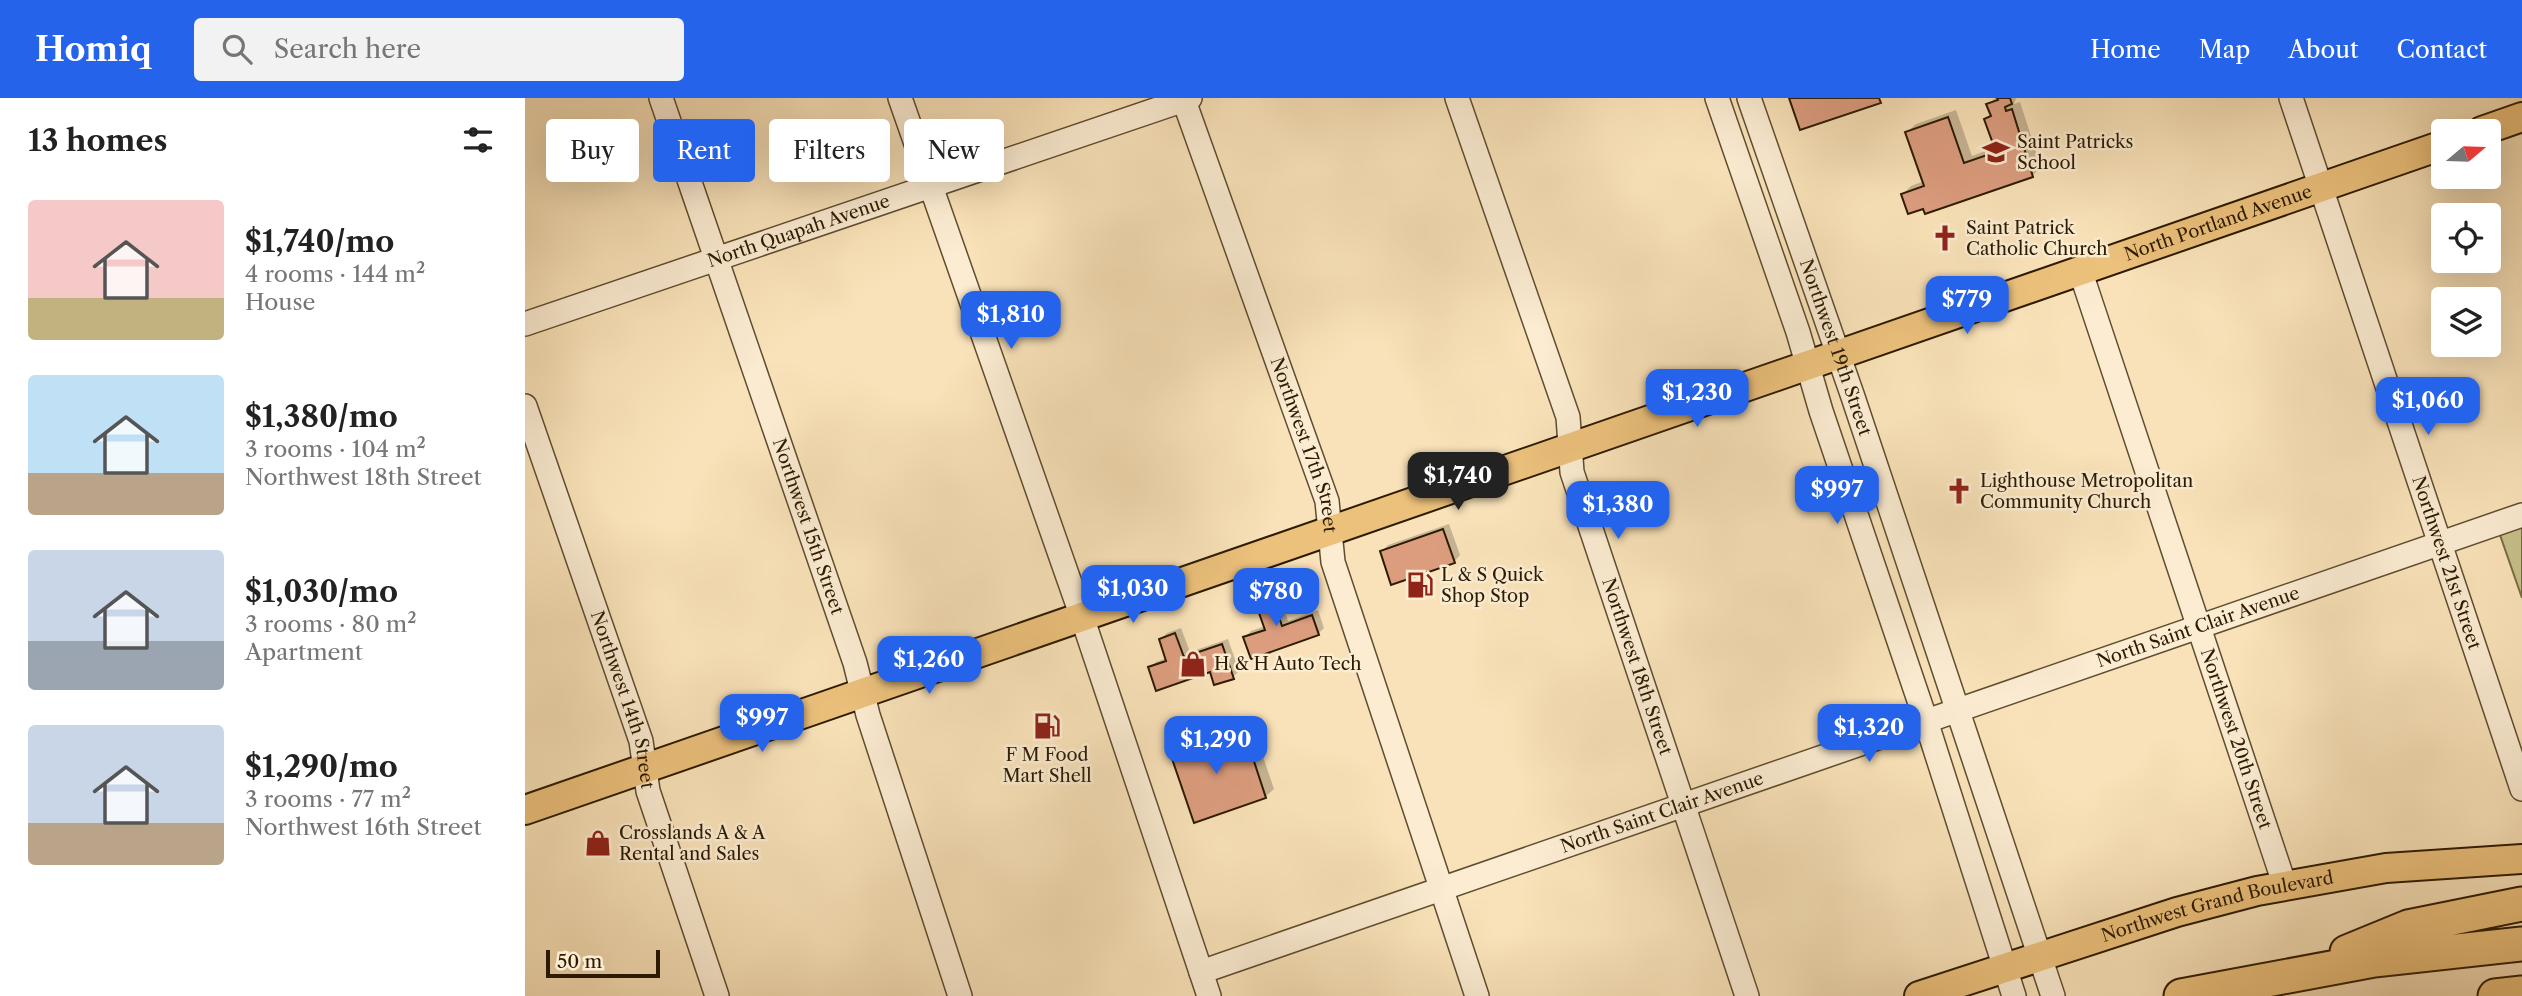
<!DOCTYPE html>
<html lang="en">
<head>
<meta charset="utf-8">
<style>
	:root { --surface:#fff; --page:#f2f2f2; --text:#222; --muted:#767676; --accent:#2563eb }
	body { margin:0; font-family:"Libre Caslon Text",serif; background:var(--page); color:var(--text); height:100vh; display:flex; flex-direction:column; font-size:26px; white-space:nowrap }
	* { box-sizing:border-box; margin:0 }
	p { font-size:23px; color:var(--muted) }
	.icon { flex:none; width:38px; height:38px; fill:none; stroke:currentColor; stroke-width:2; stroke-linecap:round; stroke-linejoin:round }
	.map { position:relative; flex:1; overflow:hidden }
	.panel { display:flex; flex-direction:column; background:var(--surface); width:525px }
	.panel>* { flex:none }
	.top-card { position:absolute; left:21px; top:21px; width:665px; height:63px; display:flex; gap:14px }
	.needle { width:46px; rotate:71deg }
	.buttons { position:absolute; left:1906px; top:21px; display:grid; gap:14px }
	.buttons a { display:grid; place-items:center; width:70px; height:70px; border-radius:7px; background:var(--surface); box-shadow:0 7px 28px #0002; font-size:35px }
	.scale { position:absolute; left:21px; bottom:18px; width:114px; box-sizing:border-box; padding-left:7px; border:4px solid #2c1b01; border-top:0; font-size:19px; line-height:24px; white-space:nowrap; color:#2c1b01; -webkit-text-stroke:5px #fbecd2; paint-order:stroke }
	.price { position:absolute; translate:-50% -60px; padding:0 16px; border-radius:14px; background:var(--accent); color:#fff; font-size:23px; line-height:46px; filter:drop-shadow(0 2px 4px #0008) }
	.price::after { content:''; position:absolute; left:50%; top:42px; width:21px; height:16px; margin-left:-10px; background:inherit; clip-path:polygon(0 0,100% 0,50% 100%) }
	.price.active { background:#222; color:#fff }
	ul { padding:0; list-style:none }
	li { display:flex; align-items:center; gap:21px; height:175px; padding:0 28px }
	li span { display:grid; place-items:center; flex:none; width:196px; height:140px; border-radius:7px; color:#555 }
	li>.icon { margin-inline-start:auto }
	span .icon { width:84px; height:84px; fill:#fffc; stroke-width:1 }
	li b { font-size:30px }
	h2 { display:flex; justify-content:space-between; align-items:center; height:84px; padding:0 28px; font-size:30px }
	.tag { padding:0 24px; border-radius:7px; background:var(--surface); box-shadow:0 7px 28px #0002; font-size:24px; line-height:63px }
	.tag.active { background:var(--accent); color:#fff }
	header { display:flex; align-items:center; gap:42px; box-sizing:border-box; height:98px; padding:0 35px; background:var(--accent); color:#fff }
	header strong { font-size:33px }
	nav { display:flex; gap:38px; margin-inline-start:auto; font-size:24px }
	.search { width:490px; height:63px; background:var(--page); display:flex; align-items:center; gap:18px; box-sizing:border-box; padding:0 24px; border-radius:7px; color:var(--muted); font-size:26px }
	main { display:flex; flex:1; min-height:0 }
	.map>svg:first-child { display:block }
	.green { fill:#c6c08a; stroke:#796e46; stroke-width:2 }
	.shadow { fill:#0003 }
	.building { fill:#dc9d7f; stroke:#2c1b01; stroke-width:2 }
	.lines { fill:none; stroke-linecap:round; stroke-linejoin:round }
	.minor-casing { stroke:#5f4d2f; stroke-width:26 }
	.major-casing { stroke:#2c1b01; stroke-width:32 }
	.highway-casing { stroke:#2c1b01; stroke-width:37 }
	.minor { stroke:#fbecd2; stroke-width:23 }
	.major { stroke:#ecc17c; stroke-width:28 }
	.highway { stroke:#ecc17c; stroke-width:33 }
	.labels { text-anchor:middle; dominant-baseline:central; stroke-width:5; stroke-linejoin:round; paint-order:stroke }
	.poi-label { font-size:18px; fill:#2c1b01; stroke:#fbecd2; text-anchor:start }
	.street-label { font-size:18px; fill:#2c1b01; stroke:#fbecd2 }
</style>
</head>
<body>
<header>
<strong>Homiq</strong>
<div class="search"><svg class="icon" aria-label="search" viewBox="0 0 24 24"><circle cx="10" cy="10" r="6"/><path d="M15 15l6 6"/></svg>Search here</div>
<nav><a>Home</a><a>Map</a><a>About</a><a>Contact</a></nav>
</header>
<main>
<section class="panel">
<h2>13 homes<svg class="icon" aria-label="filters" viewBox="0 0 24 24"><path d="M4 7h16M4 17h16"/><circle cx="9" cy="7" r="2"/><circle cx="15" cy="17" r="2"/></svg></h2>
<ul>
<li><span style="background:linear-gradient(#f6c9c9 70%,#c2b280 0)"><svg class="icon" aria-label="home" viewBox="0 0 24 24"><path d="M3 11l9-7 9 7M6 9v11h12V9"/></svg></span><div><b>$1,740/mo</b><p>4 rooms · 144 m²</p><p>House</p></div></li>
<li><span style="background:linear-gradient(#bfe0f5 70%,#b9a48a 0)"><svg class="icon" aria-label="home" viewBox="0 0 24 24"><path d="M3 11l9-7 9 7M6 9v11h12V9"/></svg></span><div><b>$1,380/mo</b><p>3 rooms · 104 m²</p><p>Northwest 18th Street</p></div></li>
<li><span style="background:linear-gradient(#c9d6e8 65%,#9aa5b1 0)"><svg class="icon" aria-label="home" viewBox="0 0 24 24"><path d="M3 11l9-7 9 7M6 9v11h12V9"/></svg></span><div><b>$1,030/mo</b><p>3 rooms · 80 m²</p><p>Apartment</p></div></li>
<li><span style="background:linear-gradient(#c9d6e8 70%,#b9a48a 0)"><svg class="icon" aria-label="home" viewBox="0 0 24 24"><path d="M3 11l9-7 9 7M6 9v11h12V9"/></svg></span><div><b>$1,290/mo</b><p>3 rooms · 77 m²</p><p>Northwest 16th Street</p></div></li>
</ul>
</section>
<div class="map">
<svg width="1997" height="898" viewBox="0 0 1997 898">
	<rect width="100%" height="100%" fill="#f9e2b9"/>
	<filter id="stains"><feTurbulence type="fractalNoise" baseFrequency=".00286" numOctaves="4"/><feColorMatrix values="0 0 0 0 .2 0 0 0 0 .09 0 0 0 0 .02 0 0 0 .5 -.17"/></filter>
	<radialGradient id="worn" r=".72"><stop offset=".6" stop-color="#630" stop-opacity="0"/><stop offset="1" stop-color="#630" stop-opacity=".3"/></radialGradient>
	<path class="green" d="M1997,426v74l-23,-66z"/>
	<path class="shadow" d="M1470,0h21l-2,6 6,-2 21,65 -8,8 -107,37 -2,-5 -21,-13 8,-8 13,-5 -17,-49 9,-8 40,-14 16,46 24,-9 -10,-28 6,-5 -4,-9z
		M924,426l11,31 -6,7 -72,-11 6,-6z
		M750,485l13,38 30,-11 6,18 -6,6 -73,3 6,-6 14,-5 -11,-32 6,-6z
		M656,530l9,24 38,-13 11,32 -6,6 -22,-7 -61,-2 6,-6 11,-4 -6,-19 6,-6z
		M694,627l6,18 30,-10 19,56 -9,8 -95,-50 8,-8z"/>
	<path class="building" d="M1264,0h90l2,5 -81,27z
		M1472,0h13l2,6 -7,3 1,4 6,-2 21,68 -108,37 -2,-5 -15,5 -7,-20 23,-8 -19,-54 43,-15 16,46 32,-11 -12,-33 7,-3 -5,-12 12,-4z
		M918,431l12,34 -64,22 -11,-34z
		M744,489l13,39 30,-11 7,20 -68,24 -8,-22 22,-7 -13,-37z
		M650,535l9,24 38,-13 12,35 -20,6 -4,-13 -54,19 -8,-24 18,-6 -7,-22z
		M686,635l6,17 30,-10 19,58 -72,25 -26,-76z"/>
	<g class="lines">
		<g class="minor-casing">
			<g id="minor">
				<path id="s1" d="M136,0l194,565 13,52 92,281"/>
				<path d="M375,0l182,519 127,379"/>
				<path id="s2" d="M658,0l144,403 6,61 144,434"/>
				<path id="s3" d="M932,0l111,319 4,55 175,524"/>
				<path d="M1192,0l81,234 23,79 105,310 88,275"/>
				<path id="s4" d="M1224,0l104,299 200,599"/>
				<path id="s5" d="M1766,0l231,691"/>
				<path id="s6" d="M1555,172l205,616"/>
				<path id="s7" d="M0,226l665,-226"/>
				<path id="s8" d="M0,308l116,335 7,50 69,205"/>
				<path id="s9" d="M676,874l1321,-457"/>
			</g>
		</g>
		<g class="major-casing">
			<g id="major">
				<path d="M1957,33l40,-14"/>
				<path id="s10" d="M0,712l1918,-665"/>
				<path id="s11" d="M1394,898l258,-84 80,-21 129,-23 136,-9"/>
			</g>
		</g>
		<g class="highway-casing">
			<path id="highway" d="M1822,854l61,-25 114,-23
				M1656,898l193,-36 148,-16
				M1970,898l27,-3"/>
		</g>
		<use href="#minor" class="minor"/>
		<use href="#major" class="major"/>
		<use href="#highway" class="highway"/>
	</g>
	<defs>
		<g id="school-bare" transform="scale(2.1)"><path d="M0-5L7-2L0 1L-7-2ZM-4 1L0 2.5L4 1V4Q0 6-4 4Z" fill="#8f2418" stroke="#fbecd2" stroke-width="2.5" paint-order="stroke"/></g>
		<g id="church-bare" transform="scale(2.1)"><path d="M-1.2-6h2.4v3.5h3.3v2.4h-3.3V6h-2.4V-.1h-3.3v-2.4h3.3Z" fill="#8f2418" stroke="#fbecd2" stroke-width="2.5" paint-order="stroke"/></g>
		<g id="fuel-bare" transform="scale(2.1)"><path d="M-5.5-6h7V0h2V4h1.3V-2.5L3-4.5l.8-.8L6-3V5H2.5V1h-1V6h-7ZM-4.2-4.7v3.2H.2V-4.7Z" fill="#8f2418" stroke="#fbecd2" stroke-width="2.5" paint-order="stroke"/></g>
		<g id="shop-bare" transform="scale(2.1)"><path d="M-5-2.5h2.3a2.7 3.5 0 0 1 5.4 0H5L5.5 6h-11ZM-1.5-2.5h3a1.5 2.3 0 0 0-3 0Z" fill="#8f2418" stroke="#fbecd2" stroke-width="2.5" paint-order="stroke"/></g>
	</defs>
	<g fill-rule="evenodd">
		<use href="#school-bare" x="1471" y="54"/>
		<use href="#church-bare" x="1420" y="140"/>
		<use href="#church-bare" x="1434" y="393"/>
		<use href="#fuel-bare" x="895" y="487"/>
		<use href="#shop-bare" x="668" y="566"/>
		<use href="#fuel-bare" x="522" y="628"/>
		<use href="#shop-bare" x="73" y="745"/>
	</g>
	<g class="labels">
		<g class="poi-label">
			<text x="1492" y="44">Saint Patricks<tspan x="1492" dy="21">School</tspan></text>
			<text x="1441" y="130">Saint Patrick<tspan x="1441" dy="21">Catholic Church</tspan></text>
			<text x="1455" y="383">Lighthouse Metropolitan<tspan x="1455" dy="21">Community Church</tspan></text>
			<text x="916" y="477">L &amp; S Quick<tspan x="916" dy="21">Shop Stop</tspan></text>
			<text x="689" y="566">H &amp; H Auto Tech</text>
			<text x="522" y="657" text-anchor="middle">F M Food<tspan x="522" dy="21">Mart Shell</tspan></text>
			<text x="94" y="735">Crosslands A &amp; A<tspan x="94" dy="21">Rental and Sales</tspan></text>
		</g>
		<g class="street-label">
			<text stroke="none"><textPath href="#s10" startOffset="1792">North Portland Avenue</textPath></text>
			<text stroke="none"><textPath href="#s7" startOffset="289">North Quapah Avenue</textPath></text>
			<text stroke="none"><textPath href="#s4" startOffset="264">Northwest 19th Street</textPath></text>
			<text stroke="none"><textPath href="#s2" startOffset="368">Northwest 17th Street</textPath></text>
			<text stroke="none"><textPath href="#s1" startOffset="453">Northwest 15th Street</textPath></text>
			<text stroke="none"><textPath href="#s5" startOffset="490">Northwest 21st Street</textPath></text>
			<text stroke="none"><textPath href="#s9" startOffset="1055">North Saint Clair Avenue</textPath></text>
			<text stroke="none"><textPath href="#s3" startOffset="598">Northwest 18th Street</textPath></text>
			<text stroke="none"><textPath href="#s8" startOffset="310">Northwest 14th Street</textPath></text>
			<text stroke="none"><textPath href="#s6" startOffset="494">Northwest 20th Street</textPath></text>
			<text stroke="none"><textPath href="#s9" startOffset="488">North Saint Clair Avenue</textPath></text>
			<text stroke="none"><textPath href="#s11" startOffset="312">Northwest Grand Boulevard</textPath></text>
		</g>
	</g>
	<rect width="100%" height="100%" filter="url(#stains)"/>
	<rect width="100%" height="100%" fill="url(#worn)"/>
</svg>
<div class="buttons">
<a><svg class="needle" viewBox="-14 -14 28 28"><path d="M0-13l5 13h-10z" fill="#e53935"/><path d="M0 13l5-13h-10z" fill="#767676"/></svg></a>
<a><svg class="icon" aria-label="locate" viewBox="0 0 24 24"><circle cx="12" cy="12" r="6"/><path d="M12 2v4M12 18v4M2 12h4M18 12h4"/></svg></a>
<a><svg class="icon" aria-label="layers" viewBox="0 0 24 24"><path d="M12 4l9 5-9 5-9-5zM3 14l9 5 9-5"/></svg></a>
</div>
<div class="scale">50 m</div>
<b class="price" style="left:1442px;top:238px">$779</b>
<b class="price" style="left:486px;top:253px">$1,810</b>
<b class="price" style="left:1172px;top:331px">$1,230</b>
<b class="price" style="left:1903px;top:339px">$1,060</b>
<b class="price active" style="left:933px;top:414px">$1,740</b>
<b class="price" style="left:1312px;top:428px">$997</b>
<b class="price" style="left:1093px;top:443px">$1,380</b>
<b class="price" style="left:608px;top:527px">$1,030</b>
<b class="price" style="left:751px;top:530px">$780</b>
<b class="price" style="left:404px;top:598px">$1,260</b>
<b class="price" style="left:237px;top:656px">$997</b>
<b class="price" style="left:1344px;top:666px">$1,320</b>
<b class="price" style="left:691px;top:678px">$1,290</b>
<div class="top-card">
<a class="tag">Buy</a>
<a class="tag active">Rent</a>
<a class="tag">Filters</a>
<a class="tag">New</a>
</div>
</div>
</main>
</body>
</html>
